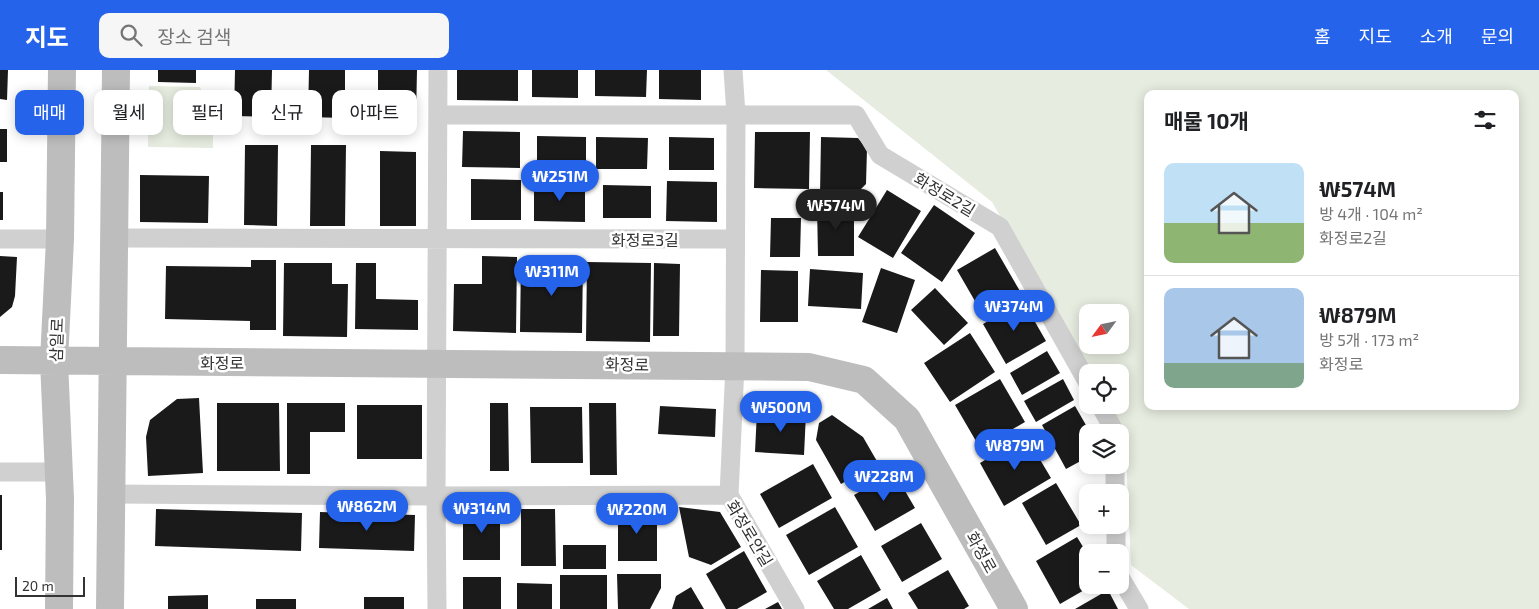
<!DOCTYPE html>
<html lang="ko">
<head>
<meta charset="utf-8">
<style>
	:root { --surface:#fff; --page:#f6f6f6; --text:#202124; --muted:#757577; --line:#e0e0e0; --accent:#2563eb }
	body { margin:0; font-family:"Exo 2","Noto Sans KR",sans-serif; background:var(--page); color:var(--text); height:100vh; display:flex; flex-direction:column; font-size:19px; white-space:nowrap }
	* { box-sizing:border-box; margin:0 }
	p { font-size:16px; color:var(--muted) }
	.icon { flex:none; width:28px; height:28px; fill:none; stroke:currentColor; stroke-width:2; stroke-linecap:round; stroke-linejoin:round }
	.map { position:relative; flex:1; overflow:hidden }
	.drawer { position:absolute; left:1144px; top:20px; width:375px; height:320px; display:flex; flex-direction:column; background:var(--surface); border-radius:10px; box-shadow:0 2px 12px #0003 }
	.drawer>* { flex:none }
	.guide { position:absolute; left:15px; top:20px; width:475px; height:45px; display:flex; gap:10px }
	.needle { width:32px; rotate:237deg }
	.controls { position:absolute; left:1079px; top:234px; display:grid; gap:10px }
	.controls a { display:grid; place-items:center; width:50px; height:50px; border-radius:10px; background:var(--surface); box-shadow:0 2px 12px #0003; font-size:25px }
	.scale { position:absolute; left:15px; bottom:12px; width:70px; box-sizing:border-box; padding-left:5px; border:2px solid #333; border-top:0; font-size:14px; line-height:18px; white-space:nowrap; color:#333; -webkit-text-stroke:4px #fff; paint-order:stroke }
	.price { position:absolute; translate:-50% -42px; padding:0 11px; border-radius:18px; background:var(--accent); color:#fff; font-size:16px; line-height:32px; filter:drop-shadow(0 1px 2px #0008) }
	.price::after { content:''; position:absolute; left:50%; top:30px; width:15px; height:11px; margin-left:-8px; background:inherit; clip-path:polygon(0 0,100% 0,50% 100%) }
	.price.current { background:#222; color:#fff }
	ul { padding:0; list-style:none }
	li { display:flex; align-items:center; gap:15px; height:125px; padding:0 20px }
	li+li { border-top:1px solid var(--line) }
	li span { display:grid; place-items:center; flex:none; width:140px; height:100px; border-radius:10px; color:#555 }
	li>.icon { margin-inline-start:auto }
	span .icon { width:60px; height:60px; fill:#fffc; stroke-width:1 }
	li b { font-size:21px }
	h2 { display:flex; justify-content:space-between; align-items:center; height:60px; padding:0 20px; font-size:21px }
	.chip { padding:0 18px; border-radius:10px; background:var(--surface); box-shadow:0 2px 12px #0003; font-size:18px; line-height:45px }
	.chip.current { background:var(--accent); color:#fff }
	header { display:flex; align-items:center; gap:30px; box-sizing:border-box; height:70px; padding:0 25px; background:var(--accent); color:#fff }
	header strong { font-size:24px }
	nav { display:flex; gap:28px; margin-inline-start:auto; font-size:18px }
	.search { width:350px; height:45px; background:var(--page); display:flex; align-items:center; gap:12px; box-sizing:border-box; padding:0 18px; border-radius:10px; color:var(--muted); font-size:19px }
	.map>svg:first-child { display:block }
	.green { fill:#e6ecdf; fill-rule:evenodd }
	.building { fill:#1a1a1a }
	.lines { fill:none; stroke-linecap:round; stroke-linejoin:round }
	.street { stroke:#d0d0d0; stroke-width:19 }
	.secondary { stroke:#bdbdbd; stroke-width:28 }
	.labels { text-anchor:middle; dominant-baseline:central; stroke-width:5; stroke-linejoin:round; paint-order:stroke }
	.street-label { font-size:16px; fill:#333; stroke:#fff }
</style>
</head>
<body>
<header>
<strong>지도</strong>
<div class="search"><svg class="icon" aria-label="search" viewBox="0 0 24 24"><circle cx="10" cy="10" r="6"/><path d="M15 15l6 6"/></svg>장소 검색</div>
<nav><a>홈</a><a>지도</a><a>소개</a><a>문의</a></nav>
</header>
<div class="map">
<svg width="1539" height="539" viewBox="0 0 1539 539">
	<rect width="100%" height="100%" fill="#fff"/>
	<path class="green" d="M826,0h713v539h-350l-58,-44 -6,-132 -17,-28h12v-33h-30l-98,-170zM1148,24h367v312h-367zM1088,242h32v33h-32z
		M149,16l51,1 13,36v25l-65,-1z"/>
	<path class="building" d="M0,0h8l-1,30 -7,-1z
		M158,0h38v13l-38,-1z
		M235,0h37l-1,47 -37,-1z
		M309,0h36v48l-37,-1z
		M378,0h39l-1,48 -38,-1z
		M457,0h61v31l-61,-1z
		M532,0h46v28l-46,-1z
		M595,0h52l-1,27 -51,-1z
		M659,0h42v30l-42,-1z
		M0,59h7v33h-7z
		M463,61l57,1v36l-58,-1z
		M755,62h55l-1,57 -55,-1z
		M537,66l49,1v34h-49z
		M596,67l52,1 -1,31h-51z
		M669,67l45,1v32h-45z
		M821,67l37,1 9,11 -1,35 -11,11h-35z
		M245,75h33l-1,81 -33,-1z
		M311,75h35l-1,81h-35z
		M380,81l36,1v74h-36z
		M140,105l69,1 -1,47 -68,-1z
		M471,109l50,1v40h-50z
		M667,111l50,1v40l-51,-1z
		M534,112l51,1v39l-51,-1z
		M603,115l48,1v32h-48z
		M887,120l34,21 -28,47 -35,-21z
		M0,122h3v28h-3z
		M934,135l41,28 -33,49 -41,-29z
		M817,137h37v49h-36z
		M771,148h30l-1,39h-30z
		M995,178l26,45 -38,22 -26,-45z
		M0,186l17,1 -2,39 -3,11 -12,10z
		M482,186l35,1 -1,76 -63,-2 1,-47h28z
		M251,190h25v70h-26v-9l-85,-2 1,-53 85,1z
		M521,190l62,1 -1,72 -62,-1z
		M587,192l64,1 -1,79 -64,-1z
		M284,193h48v21h16l-1,53 -64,-1z
		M356,193h20v36l42,1v30l-63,-1z
		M654,193l26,1 -1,72h-26z
		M881,198l34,12 -18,53 -35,-11z
		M810,199l53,4 -2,36 -53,-3z
		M761,200l37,1v51h-38z
		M935,218l33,35 -24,22 -33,-35z
		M1023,231l23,40 -40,23 -23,-40z
		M970,263l25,39 -45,30 -26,-39z
		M1047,281l13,22 -38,22 -12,-22z
		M1000,309l25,43 -45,26 -25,-43z
		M1063,309l11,21 -38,22 -12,-21z
		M199,328l4,75 -55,3 -2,-39 4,-17 27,-21z
		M217,333h62l1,68h-63z
		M287,333h58v29h-35v42h-23z
		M490,333h18l1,68h-19z
		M589,333h27l1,72h-27z
		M357,335h65v54h-65z
		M660,336l56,3 -1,28 -57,-3z
		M1075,336l15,26h-2v25l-22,12 -24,-44z
		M530,337h52l1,56h-52z
		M757,341l49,2 -2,42 -49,-3z
		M832,345l31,22 15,26 -37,21 -25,-44 3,-17z
		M1026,366l25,42 -47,28 -24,-43z
		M813,394l19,34 -53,30 -19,-34z
		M894,402l21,36 -40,23 -21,-36z
		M1056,413l25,42 -35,20 -24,-42z
		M0,425h2v55h-2z
		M679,437l41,5 21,35 -30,18 -22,-8z
		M835,437l23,40 -49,28 -23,-40z
		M156,439l146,4 -1,38 -146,-5z
		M463,439h37v51h-37z
		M521,439h34l1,57h-35z
		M618,440h39v51h-39z
		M320,442l95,3 -1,36 -95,-3z
		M921,453l21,36 -40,23 -21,-36z
		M1077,467l11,18v30h5l-33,19 -24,-43z
		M563,475h43v24h-43z
		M744,481l23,41 -30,17h-11l-20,-35z
		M861,485l20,35 -33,19h-14l-17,-28z
		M948,500l21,36 -5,3h-46l-10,-16z
		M617,504h44v14l-11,21h-32z
		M560,505h47v34h-47z
		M463,507h38v32h-38z
		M517,513l35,1v25h-35z
		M691,517l13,22h-32l4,-13z
		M1108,520l10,19h-43z
		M208,525v14h-40v-13z
		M364,527h40v12h-40z
		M887,528l6,11h-25z
		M256,529h40v10h-40z
		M778,532l4,7h-17z"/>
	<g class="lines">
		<path class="street" d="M438,45h418l24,40 120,72 88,156
			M115,168l620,1
			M0,169h60
			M1100,335l15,27
			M1115,395v27
			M0,402h59
			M111,424l325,2 2,-426
			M729,425l6,-130 1,-251 -3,-44
			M1116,455v27
			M1120,507l19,32
			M437,539l-1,-113 293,-1 66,114"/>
		<path class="secondary" d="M0,290l809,7 55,13 43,39 107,190
			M59,539l1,-110 -6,-138 6,-122 2,-169
			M110,539l6,-539"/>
	</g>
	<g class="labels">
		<g class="street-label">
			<text transform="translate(945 124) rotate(31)">화정로2길</text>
			<text x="645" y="169">화정로3길</text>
			<text transform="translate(56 270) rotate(-88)">삼일로</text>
			<text x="222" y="292">화정로</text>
			<text transform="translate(627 294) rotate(1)">화정로</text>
			<text transform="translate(750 463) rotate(59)">화정로안길</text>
			<text transform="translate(982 482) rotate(61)">화정로</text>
		</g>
	</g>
</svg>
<div class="controls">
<a><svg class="needle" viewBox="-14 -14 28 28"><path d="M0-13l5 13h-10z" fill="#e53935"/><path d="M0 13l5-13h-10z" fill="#757577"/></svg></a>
<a><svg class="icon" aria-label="locate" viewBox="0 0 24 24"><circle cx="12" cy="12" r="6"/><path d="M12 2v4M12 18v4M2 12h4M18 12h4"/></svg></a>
<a><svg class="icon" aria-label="layers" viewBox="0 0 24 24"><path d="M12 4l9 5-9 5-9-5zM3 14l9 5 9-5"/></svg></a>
<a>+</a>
<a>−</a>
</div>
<div class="scale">20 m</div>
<b class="price" style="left:560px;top:132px">₩251M</b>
<b class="price current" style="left:836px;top:161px">₩574M</b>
<b class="price" style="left:552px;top:227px">₩311M</b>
<b class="price" style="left:1014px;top:262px">₩374M</b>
<b class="price" style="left:781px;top:363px">₩500M</b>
<b class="price" style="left:1015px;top:401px">₩879M</b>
<b class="price" style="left:884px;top:432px">₩228M</b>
<b class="price" style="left:367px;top:462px">₩862M</b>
<b class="price" style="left:482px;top:464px">₩314M</b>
<b class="price" style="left:637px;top:465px">₩220M</b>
<div class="guide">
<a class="chip current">매매</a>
<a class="chip">월세</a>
<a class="chip">필터</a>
<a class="chip">신규</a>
<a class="chip">아파트</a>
</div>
<section class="drawer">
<h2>매물 10개<svg class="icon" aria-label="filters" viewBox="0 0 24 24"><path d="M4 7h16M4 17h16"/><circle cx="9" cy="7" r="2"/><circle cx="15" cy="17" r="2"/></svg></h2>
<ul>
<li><span style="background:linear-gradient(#bfe0f5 60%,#8fb573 0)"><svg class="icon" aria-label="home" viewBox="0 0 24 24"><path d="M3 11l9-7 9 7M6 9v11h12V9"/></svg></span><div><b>₩574M</b><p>방 4개 · 104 m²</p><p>화정로2길</p></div></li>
<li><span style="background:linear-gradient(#a9c7e8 75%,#7fa58c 0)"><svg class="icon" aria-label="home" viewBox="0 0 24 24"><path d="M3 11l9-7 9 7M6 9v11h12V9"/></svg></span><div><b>₩879M</b><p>방 5개 · 173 m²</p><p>화정로</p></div></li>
</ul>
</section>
</div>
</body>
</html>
